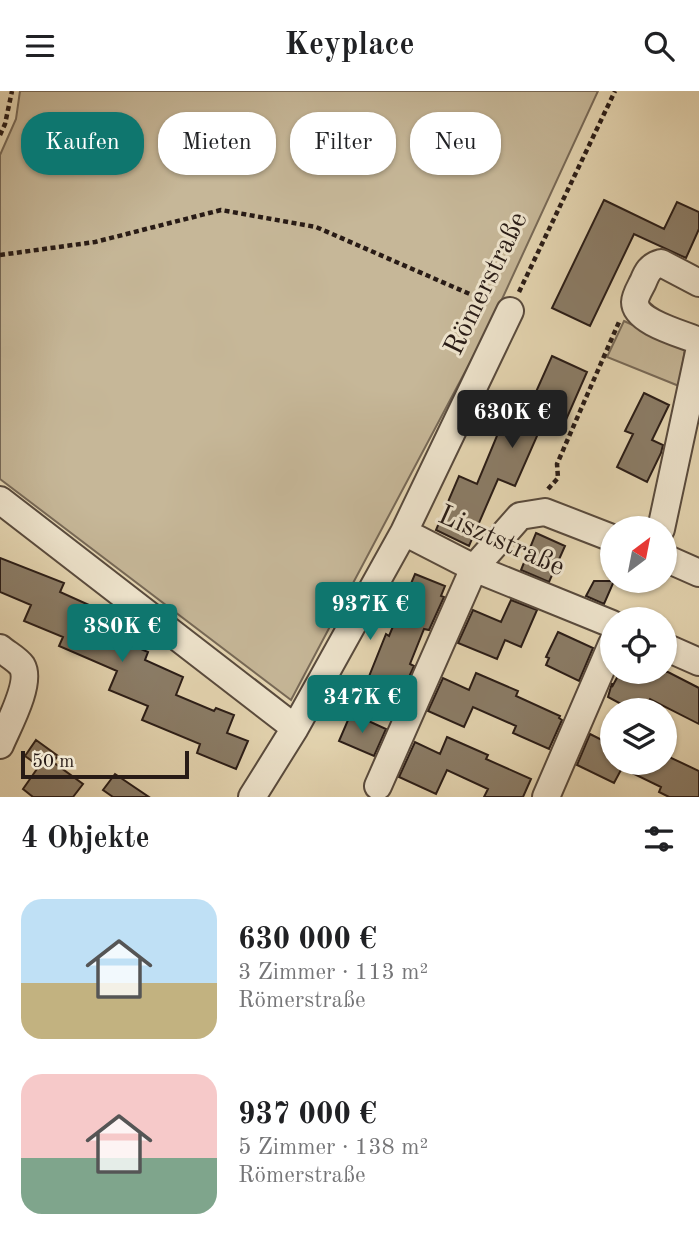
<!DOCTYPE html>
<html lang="de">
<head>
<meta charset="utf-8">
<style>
	:root { --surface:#fff; --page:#f2f2f2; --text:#202124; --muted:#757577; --accent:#0f766e }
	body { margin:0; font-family:"Old Standard TT",serif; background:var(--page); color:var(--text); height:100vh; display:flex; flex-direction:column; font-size:26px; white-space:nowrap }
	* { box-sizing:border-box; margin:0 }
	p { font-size:23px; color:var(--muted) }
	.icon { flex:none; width:38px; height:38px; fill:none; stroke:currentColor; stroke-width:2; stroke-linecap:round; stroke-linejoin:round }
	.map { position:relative; height:706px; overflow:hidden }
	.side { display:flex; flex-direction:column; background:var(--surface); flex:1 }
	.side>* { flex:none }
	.guide { position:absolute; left:21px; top:21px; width:658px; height:63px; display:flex; gap:14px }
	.needle { width:46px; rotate:32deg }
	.controls { position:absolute; left:600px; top:425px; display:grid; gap:14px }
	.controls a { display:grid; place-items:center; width:77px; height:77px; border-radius:50%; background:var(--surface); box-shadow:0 2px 5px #0004; font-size:35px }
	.scale { position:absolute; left:21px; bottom:18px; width:168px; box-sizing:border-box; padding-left:7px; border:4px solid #281b16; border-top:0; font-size:19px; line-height:24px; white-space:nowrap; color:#281b16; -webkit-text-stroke:5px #efe5ce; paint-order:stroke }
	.price { position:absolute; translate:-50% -60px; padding:0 16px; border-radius:7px; background:var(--accent); color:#fff; font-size:23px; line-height:46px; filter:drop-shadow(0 2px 4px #0008) }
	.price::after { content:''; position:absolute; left:50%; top:42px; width:21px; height:16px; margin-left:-10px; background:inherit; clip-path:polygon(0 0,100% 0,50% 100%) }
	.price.selected { background:#222; color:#fff }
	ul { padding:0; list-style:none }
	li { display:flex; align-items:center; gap:21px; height:175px; padding:0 21px }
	li span { display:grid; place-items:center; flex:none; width:196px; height:140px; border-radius:21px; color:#555 }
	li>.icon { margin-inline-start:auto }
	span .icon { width:84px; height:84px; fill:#fffc; stroke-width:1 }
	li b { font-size:30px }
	h2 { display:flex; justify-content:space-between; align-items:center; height:84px; padding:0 21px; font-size:30px }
	.tag { padding:0 24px; border-radius:28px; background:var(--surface); box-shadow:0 2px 5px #0004; font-size:24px; line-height:63px }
	.tag.selected { background:var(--accent); color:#fff }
	header { display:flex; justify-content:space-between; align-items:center; height:91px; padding:0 21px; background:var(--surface); font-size:32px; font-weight:800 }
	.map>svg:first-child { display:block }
	.green { fill:#c6b798; stroke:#776957; stroke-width:2 }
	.building { fill:#8b7d68; stroke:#281b16; stroke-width:2 }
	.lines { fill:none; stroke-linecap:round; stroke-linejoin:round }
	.minor-casing { stroke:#584a3d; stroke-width:30 }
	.path { stroke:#281b16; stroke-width:4.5; stroke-dasharray:5 3.5; stroke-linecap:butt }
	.minor { stroke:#efe5ce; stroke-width:26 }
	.labels { text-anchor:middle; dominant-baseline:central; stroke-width:6; stroke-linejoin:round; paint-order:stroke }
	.street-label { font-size:28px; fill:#281b16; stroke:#efe5ce }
</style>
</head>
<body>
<header><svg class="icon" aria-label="menu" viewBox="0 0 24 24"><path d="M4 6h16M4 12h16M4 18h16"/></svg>Keyplace<svg class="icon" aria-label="search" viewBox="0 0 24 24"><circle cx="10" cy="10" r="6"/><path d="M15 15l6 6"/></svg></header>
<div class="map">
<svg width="699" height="706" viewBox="0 0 699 706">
	<rect width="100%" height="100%" fill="#e6d7b3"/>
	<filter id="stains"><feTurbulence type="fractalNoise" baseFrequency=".00286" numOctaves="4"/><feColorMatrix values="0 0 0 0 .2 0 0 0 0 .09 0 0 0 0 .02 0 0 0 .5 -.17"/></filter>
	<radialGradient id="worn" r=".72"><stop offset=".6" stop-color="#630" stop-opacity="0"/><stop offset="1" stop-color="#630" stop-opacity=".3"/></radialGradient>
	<path class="green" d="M20,0h578l-107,232 -200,377 -291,-221v-324l16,-36z
		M624,230l61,28 -6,37 -72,-29z"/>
	<path class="building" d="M604,109l60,29 13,-27 22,10v17l-13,29 -52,-24 -44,92 -38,-18z
		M552,265l35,16 -25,57 -18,-9 -29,66 -17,-7 -29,67 -33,-16 23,-54 18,8 29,-70 17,7z
		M644,302l25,12 -17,35 11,5 -2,8 -14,29 -30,-15 16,-33 -8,-3z
		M536,442l29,13 -16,36 -28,-12z
		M0,467l64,25 -4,9 38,17 -8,18 58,25 -3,8 38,17 -7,18 38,16 2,-3 18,7 -7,18 21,8 -12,28 -39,-16 3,-9 -58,-24 6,-14 -39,-16 8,-19 -58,-25 4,-9 -39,-16 7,-16 -31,-13z
		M415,483l30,12 -4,10 3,1 -15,33 -5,-1 -14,35 4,2 -15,33 -33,-15 20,-50 3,2z
		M594,490h20l-10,23 -18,-8z
		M511,509l26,10 -16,37 -16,-7 -8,19 -39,-16 15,-33 28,12z
		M558,541l35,16 -14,33 -33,-16 3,-7 -3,-1z
		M620,581h11l17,8 4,-8h16l31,16v36l-49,-25 -6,12h-10l-26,-14 4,-14v4z
		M476,582l42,18 -2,5 44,20 -1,2 3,2 -13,29 -36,-16 3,-7 -43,-19 -9,20 -36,-16 15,-33 26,12z
		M351,622l35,16 -12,27 -35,-15z
		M590,643l22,11v18h53v-8l34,16v26h-30l-10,-5 2,-5 -39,-19 -8,15 -37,-18z
		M447,646l41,18 -2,4 45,20 -8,18h-39l4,-8 -41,-19 -11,24 -37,-17 16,-35 25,12z
		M36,649l22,16 -5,6 30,22 -10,13h-40l-10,-8 16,-23 -14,-10z
		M115,683l34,23h-36l-10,-7z"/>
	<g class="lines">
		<g class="minor-casing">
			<path id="minor" d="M699,192l-38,-20c-11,3 -14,9 -18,19 -3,6 -8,14 -8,20 0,20 48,32 64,39
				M0,409l295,228
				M661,438l38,-177
				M404,441l70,36 138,56
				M665,467l34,15
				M665,556l34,15
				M0,557c7,6 17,11 22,18 10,17 -15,62 -22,79
				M378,695l96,-218 46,-52 25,-4 67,26
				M252,706l43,-69 109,-196 106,-221
				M546,706l66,-153"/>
		</g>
		<path class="path" d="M0,44l5,-11 7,-33
			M0,164l95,-13 126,-32 95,17 172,75
			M519,201l96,-201
			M548,398l10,-11 -1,-14 62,-142"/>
		<use href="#minor" class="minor"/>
	</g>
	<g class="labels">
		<g class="street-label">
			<text transform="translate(487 193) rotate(-64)">Römerstraße</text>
			<text transform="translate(501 451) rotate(24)">Lisztstraße</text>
		</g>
	</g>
	<rect width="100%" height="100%" filter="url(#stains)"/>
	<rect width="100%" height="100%" fill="url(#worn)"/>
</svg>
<div class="controls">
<a><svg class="needle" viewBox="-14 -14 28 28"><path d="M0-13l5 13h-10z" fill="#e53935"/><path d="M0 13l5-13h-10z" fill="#757577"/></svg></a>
<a><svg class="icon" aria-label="locate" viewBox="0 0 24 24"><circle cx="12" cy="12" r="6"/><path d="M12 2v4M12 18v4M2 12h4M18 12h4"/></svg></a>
<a><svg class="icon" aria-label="layers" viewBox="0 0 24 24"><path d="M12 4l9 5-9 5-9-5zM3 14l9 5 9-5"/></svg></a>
</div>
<div class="scale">50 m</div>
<b class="price selected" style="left:512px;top:359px">630K €</b>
<b class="price" style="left:370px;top:551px">937K €</b>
<b class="price" style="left:122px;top:573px">380K €</b>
<b class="price" style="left:362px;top:644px">347K €</b>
<div class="guide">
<a class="tag selected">Kaufen</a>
<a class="tag">Mieten</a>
<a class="tag">Filter</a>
<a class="tag">Neu</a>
</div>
</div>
<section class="side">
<h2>4 Objekte<svg class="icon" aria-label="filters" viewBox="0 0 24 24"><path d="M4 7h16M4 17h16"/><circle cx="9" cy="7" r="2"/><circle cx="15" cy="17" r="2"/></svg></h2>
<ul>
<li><span style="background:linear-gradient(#bfe0f5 60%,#c2b280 0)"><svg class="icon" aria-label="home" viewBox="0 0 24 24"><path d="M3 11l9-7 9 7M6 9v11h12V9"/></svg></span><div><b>630 000 €</b><p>3 Zimmer · 113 m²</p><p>Römerstraße</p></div></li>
<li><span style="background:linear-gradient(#f6c9c9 60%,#7fa58c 0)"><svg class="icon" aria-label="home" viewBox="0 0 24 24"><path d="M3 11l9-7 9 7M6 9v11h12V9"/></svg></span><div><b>937 000 €</b><p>5 Zimmer · 138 m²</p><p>Römerstraße</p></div></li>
</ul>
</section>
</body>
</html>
